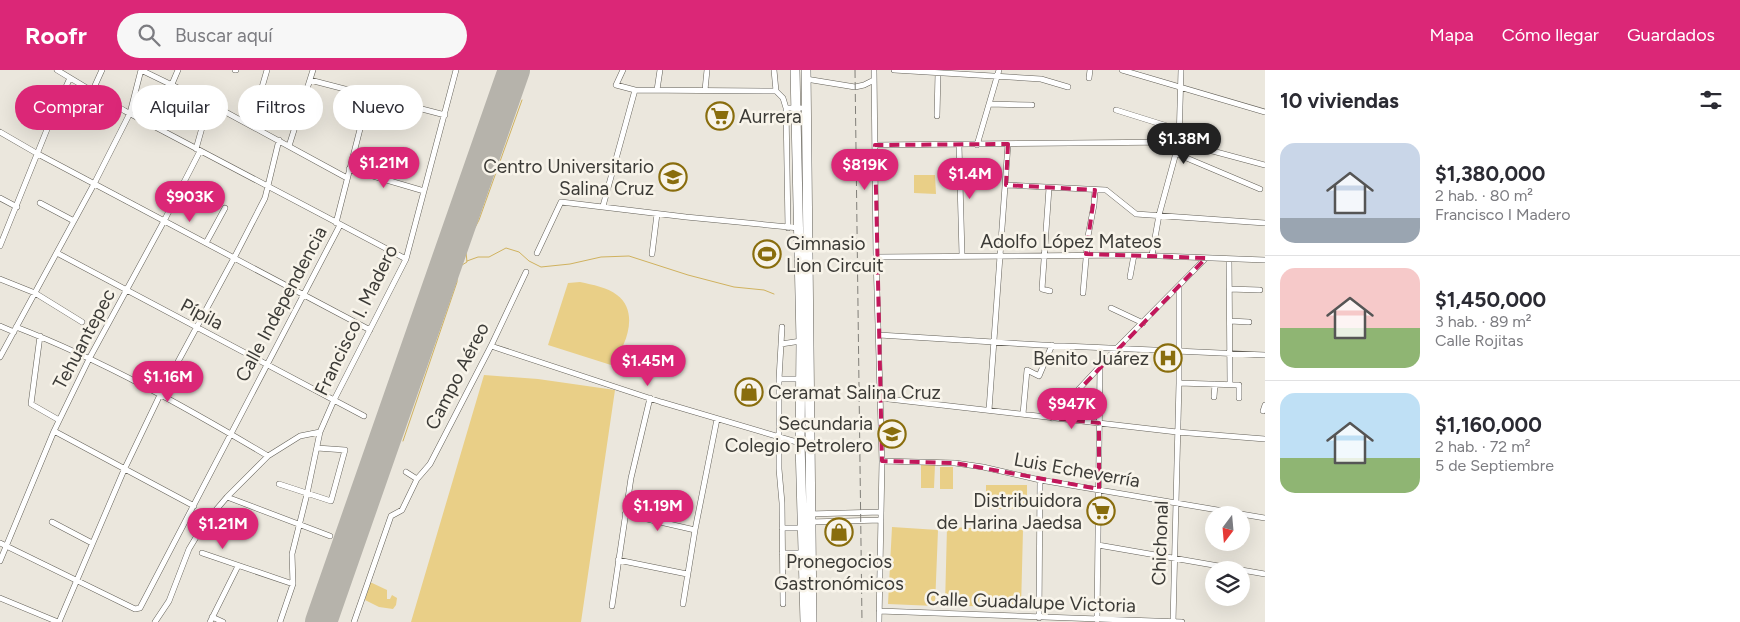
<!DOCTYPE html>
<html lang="es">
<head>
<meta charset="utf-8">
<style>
	:root { --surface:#fff; --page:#f7f7f7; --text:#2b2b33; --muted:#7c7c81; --line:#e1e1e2; --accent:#db2777 }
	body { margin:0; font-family:Figtree,sans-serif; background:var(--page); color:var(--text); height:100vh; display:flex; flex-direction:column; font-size:19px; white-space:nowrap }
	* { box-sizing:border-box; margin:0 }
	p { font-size:16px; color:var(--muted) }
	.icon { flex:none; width:28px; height:28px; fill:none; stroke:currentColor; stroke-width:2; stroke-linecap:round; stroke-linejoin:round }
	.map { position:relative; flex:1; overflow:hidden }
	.details { display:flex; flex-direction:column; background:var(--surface); width:475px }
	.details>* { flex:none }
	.banner { position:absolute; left:15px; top:15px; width:475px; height:45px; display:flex; gap:10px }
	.needle { width:32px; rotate:196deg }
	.tools { position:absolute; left:1205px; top:436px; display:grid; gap:10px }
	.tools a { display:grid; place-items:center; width:45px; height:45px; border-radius:50%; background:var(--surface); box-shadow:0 5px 20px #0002; font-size:25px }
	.price { position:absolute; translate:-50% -42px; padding:0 11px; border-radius:18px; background:var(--accent); color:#fff; font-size:16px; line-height:32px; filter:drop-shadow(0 1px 2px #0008) }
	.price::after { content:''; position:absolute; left:50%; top:30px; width:15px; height:11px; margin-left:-8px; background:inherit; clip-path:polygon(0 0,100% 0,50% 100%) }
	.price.active { background:#222; color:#fff }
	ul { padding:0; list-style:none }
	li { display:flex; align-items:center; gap:15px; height:125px; padding:0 15px }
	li+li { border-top:1px solid var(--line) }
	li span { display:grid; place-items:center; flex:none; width:140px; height:100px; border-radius:15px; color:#555 }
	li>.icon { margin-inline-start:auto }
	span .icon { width:60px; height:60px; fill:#fffc; stroke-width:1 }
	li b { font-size:21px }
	h2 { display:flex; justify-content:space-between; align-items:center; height:60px; padding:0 15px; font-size:21px }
	.chip { padding:0 18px; border-radius:22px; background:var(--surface); box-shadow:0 5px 20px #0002; font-size:18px; line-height:45px }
	.chip.active { background:var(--accent); color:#fff }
	header { display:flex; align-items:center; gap:30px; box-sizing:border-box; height:70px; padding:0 25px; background:var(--accent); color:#fff }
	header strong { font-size:24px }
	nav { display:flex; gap:28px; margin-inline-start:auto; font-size:18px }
	.search { width:350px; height:45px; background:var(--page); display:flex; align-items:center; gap:12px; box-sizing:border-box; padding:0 18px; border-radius:28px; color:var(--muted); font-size:19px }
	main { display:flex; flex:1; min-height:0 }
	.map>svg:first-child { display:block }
	.green { fill:#e9cf87 }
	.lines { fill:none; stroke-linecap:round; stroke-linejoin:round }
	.stream { stroke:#d0b25f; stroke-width:1 }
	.runway { stroke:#b6b3ab; stroke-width:32 }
	.street-casing { stroke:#625f57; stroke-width:6 }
	.primary-casing { stroke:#625f57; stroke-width:10 }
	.street { stroke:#fff; stroke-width:5 }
	.primary { stroke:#fff; stroke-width:9 }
	.rail { stroke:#817f79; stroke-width:1; stroke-dasharray:8 4; stroke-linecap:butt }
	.marked { fill:none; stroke:#c2185b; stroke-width:4; stroke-dasharray:10 6; stroke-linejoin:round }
	.labels { text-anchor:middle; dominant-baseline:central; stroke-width:5; stroke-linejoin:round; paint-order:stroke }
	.poi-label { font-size:19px; fill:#3c3b37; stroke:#f8f4ea; text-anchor:end }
	.street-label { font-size:19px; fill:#3c3b37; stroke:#f8f4ea }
</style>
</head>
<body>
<header>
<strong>Roofr</strong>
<div class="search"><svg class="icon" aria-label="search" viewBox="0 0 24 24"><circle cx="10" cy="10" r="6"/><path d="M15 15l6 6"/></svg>Buscar aquí</div>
<nav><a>Mapa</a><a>Cómo llegar</a><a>Guardados</a></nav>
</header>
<main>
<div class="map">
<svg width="1265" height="552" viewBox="0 0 1265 552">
	<rect width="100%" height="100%" fill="#ebe7dd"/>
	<path class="green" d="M914,105h21l1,19 -22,-1z
		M580,212c13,3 27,5 37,13 23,17 9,52 -6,70l-63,-20 20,-62z
		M484,305l54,4 77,11 -34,232h-170z
		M921,395h14l-1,23h-13z
		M940,397h13v22h-13z
		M986,415h41v24h-41z
		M892,457l46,3 -3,76 -47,-2z
		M947,457l76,3 -2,78 -76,-3z
		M370,512l17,8v9h3l2,-4 5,3 -1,7 -3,4 -14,-2 -14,-7z"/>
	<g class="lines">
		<path class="stream" d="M467,191l11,-4h11l17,-9 13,4 10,9 12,6 29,-3 31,-7 28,-1 59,19 46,12 30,3 10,4
			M403,371l54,-159v-14l10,-6 -2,-20 5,-5 9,-17 43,-120"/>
		<path class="runway" d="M321,552l193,-552"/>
		<g class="street-casing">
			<path id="street" d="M57,0l68,41 281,148
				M141,0l68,33 138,75
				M235,0h1
				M623,0l-7,15 19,5 141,1 7,7 3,10h20
				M774,0l2,21
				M874,0l2,187 6,204 -3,161
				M894,0l147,9 27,8
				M1122,0l143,42
				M1089,8l1,-8
				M806,9l49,8 9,-2 10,-5
				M310,10l135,35
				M172,14l6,-14
				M657,20l3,-20
				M705,20l2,-20
				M92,22l10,-22
				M989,34l43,1
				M786,38l2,120
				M1116,40l64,20
				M937,46l1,-43
				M251,55l16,-55
				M0,62l38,22 332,176
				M875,75l304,-3 86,23
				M959,75l3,110
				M977,75l22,-75
				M289,76l24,-76
				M196,79l13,-46
				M1177,84l83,35
				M349,99l75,22
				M1006,115l100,5 30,24 129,9
				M1049,118l-7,101 8,2
				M0,128l17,9
				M40,133l34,18
				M603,136l32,-116
				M336,153l33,-129
				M206,173l19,-35
				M0,176l52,-129 18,-39
				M57,183l307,163
				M537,183l24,-51 125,15 113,11
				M652,184l5,-40
				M1152,185l7,-40 20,-73 2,-72
				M876,187l258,-2 131,5
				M1229,189l1,125
				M1130,207l4,-22
				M0,209l35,14 47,29
				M1229,219l31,1
				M1083,223l5,-57 6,-31 1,-15
				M1111,238l32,15
				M1230,251l19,1
				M0,256l14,6
				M16,257c88,34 171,81 252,129
				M782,257l-3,52v90l3,34 1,101
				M879,265l163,10 223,10
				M40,266l-9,68 28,16
				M781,274l20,-3
				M491,276l170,56 139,41
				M0,287l94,-173 36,-71 11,-43
				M779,309h21
				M1179,313l60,2v13
				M1214,327l1,-13
				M880,328l297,34 88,7
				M989,340l19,-266
				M1263,341l2,-6
				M1023,344l4,-44 12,6 13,-31
				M1052,348l65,-70 89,-90
				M54,361l140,75
				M882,391l73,2 28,4 57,13 225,38
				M406,402l11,7 13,-15 61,-118 35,-74
				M279,414l52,17 14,-51 -28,-2
				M227,427l103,39
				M625,444l70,16
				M809,444l72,-2
				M52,452l40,21
				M810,452l71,-2
				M782,458h20
				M0,473l135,66 5,-1 200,-383
				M1098,475l167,29
				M202,483l91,31
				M782,483h22
				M618,490l69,14
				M0,491l54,-130 35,-72 75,-138 36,-70
				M0,528l58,24
				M683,534l12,-74 22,-111
				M612,536l19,-128 19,-80
				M879,541l303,11
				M212,547l11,5
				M1039,548l1,-138
				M1097,550l3,-254
				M59,552l65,-152 36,-75 74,-137 31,-60 14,-58
				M155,552l14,-21 20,-52 15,-25 23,-27 41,-41 32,-20 20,-4
				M210,552l28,-56
				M280,552l13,-38 -1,-30 15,-60 13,-62 14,-32 72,-141 50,-189
				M354,552l37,-106 11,-6 15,-31
				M1173,552l6,-239v-97"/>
		</g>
		<g class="primary-casing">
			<path id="primary" d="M795,0l6,271 -1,102 5,179
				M806,0l6,552"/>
		</g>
		<use href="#street" class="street"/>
		<use href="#primary" class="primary"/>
		<path class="rail" d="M855,0l7,552"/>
	</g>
	<path class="marked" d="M1008,74l-2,41 89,5 -9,64 120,4 -154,160 47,5v66l-144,-26 -73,-2 -7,-316z"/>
	<defs>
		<g id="supermarket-ring" transform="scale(1.4375)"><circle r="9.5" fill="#f8f4ea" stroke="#896d0d" stroke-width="1.5"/><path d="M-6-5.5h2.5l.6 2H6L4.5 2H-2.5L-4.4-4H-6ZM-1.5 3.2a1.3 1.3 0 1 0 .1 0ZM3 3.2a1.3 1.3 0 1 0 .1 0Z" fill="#896d0d"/></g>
		<g id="school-ring" transform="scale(1.4375)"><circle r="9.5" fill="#f8f4ea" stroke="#896d0d" stroke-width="1.5"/><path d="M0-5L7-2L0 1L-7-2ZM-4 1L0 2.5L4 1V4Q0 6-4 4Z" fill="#896d0d"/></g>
		<g id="stadium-ring" transform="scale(1.4375)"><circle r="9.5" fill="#f8f4ea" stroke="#896d0d" stroke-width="1.5"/><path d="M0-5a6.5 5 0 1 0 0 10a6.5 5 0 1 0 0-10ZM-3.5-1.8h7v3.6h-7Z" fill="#896d0d"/></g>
		<g id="hospital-ring" transform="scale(1.4375)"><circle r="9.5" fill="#f8f4ea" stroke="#896d0d" stroke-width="1.5"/><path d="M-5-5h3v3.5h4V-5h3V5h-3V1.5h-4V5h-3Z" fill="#896d0d"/></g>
		<g id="shop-ring" transform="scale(1.4375)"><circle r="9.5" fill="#f8f4ea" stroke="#896d0d" stroke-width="1.5"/><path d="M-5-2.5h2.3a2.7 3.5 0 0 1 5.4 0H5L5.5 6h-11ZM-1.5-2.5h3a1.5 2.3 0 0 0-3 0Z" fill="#896d0d"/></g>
	</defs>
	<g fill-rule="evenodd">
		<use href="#supermarket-ring" x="720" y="46"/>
		<use href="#school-ring" x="673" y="107"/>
		<use href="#stadium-ring" x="767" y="184"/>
		<use href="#hospital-ring" x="1168" y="288"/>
		<use href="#shop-ring" x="749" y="322"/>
		<use href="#school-ring" x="892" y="364"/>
		<use href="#supermarket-ring" x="1101" y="441"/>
		<use href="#shop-ring" x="839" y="462"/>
	</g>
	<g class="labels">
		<g class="poi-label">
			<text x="739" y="46" text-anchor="start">Aurrera</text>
			<text x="654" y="96">Centro Universitario<tspan x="654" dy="22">Salina Cruz</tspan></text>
			<text x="786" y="173" text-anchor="start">Gimnasio<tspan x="786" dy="22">Lion Circuit</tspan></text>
			<text x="1149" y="288">Benito Juárez</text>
			<text x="768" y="322" text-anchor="start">Ceramat Salina Cruz</text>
			<text x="873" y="353">Secundaria<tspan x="873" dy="22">Colegio Petrolero</tspan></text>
			<text x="1082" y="430">Distribuidora<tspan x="1082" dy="22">de Harina Jaedsa</tspan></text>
			<text x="839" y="491" text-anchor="middle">Pronegocios<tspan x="839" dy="22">Gastronómicos</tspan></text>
		</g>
		<g class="street-label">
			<text x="1071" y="171">Adolfo López Mateos</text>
			<text transform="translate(281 234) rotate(-62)">Calle Independencia</text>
			<text transform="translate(202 244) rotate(28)">Pípila</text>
			<text transform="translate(356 250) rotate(-64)">Francisco I. Madero</text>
			<text transform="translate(84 269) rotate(-62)">Tehuantepec</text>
			<text transform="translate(457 306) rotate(-63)">Campo Aéreo</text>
			<text transform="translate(1077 400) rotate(10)">Luis Echeverría</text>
			<text transform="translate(1160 473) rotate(-88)">Chichonal</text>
			<text transform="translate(1031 532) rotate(2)">Calle Guadalupe Victoria</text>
		</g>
	</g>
</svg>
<div class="tools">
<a><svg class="needle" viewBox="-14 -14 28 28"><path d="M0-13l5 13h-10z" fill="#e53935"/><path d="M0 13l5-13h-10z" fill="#7c7c81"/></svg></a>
<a><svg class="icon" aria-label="layers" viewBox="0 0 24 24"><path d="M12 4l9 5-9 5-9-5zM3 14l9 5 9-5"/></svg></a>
</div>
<b class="price active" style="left:1184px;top:95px">$1.38M</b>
<b class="price" style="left:384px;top:119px">$1.21M</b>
<b class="price" style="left:865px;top:121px">$819K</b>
<b class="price" style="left:970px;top:130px">$1.4M</b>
<b class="price" style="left:190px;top:153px">$903K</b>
<b class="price" style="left:648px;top:317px">$1.45M</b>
<b class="price" style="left:168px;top:333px">$1.16M</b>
<b class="price" style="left:1072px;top:360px">$947K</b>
<b class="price" style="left:658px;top:462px">$1.19M</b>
<b class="price" style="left:223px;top:480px">$1.21M</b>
<div class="banner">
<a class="chip active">Comprar</a>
<a class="chip">Alquilar</a>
<a class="chip">Filtros</a>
<a class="chip">Nuevo</a>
</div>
</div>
<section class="details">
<h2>10 viviendas<svg class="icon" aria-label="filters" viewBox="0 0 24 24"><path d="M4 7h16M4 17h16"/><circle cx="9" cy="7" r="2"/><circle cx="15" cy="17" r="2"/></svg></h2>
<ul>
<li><span style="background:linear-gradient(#c9d6e8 75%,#9aa5b1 0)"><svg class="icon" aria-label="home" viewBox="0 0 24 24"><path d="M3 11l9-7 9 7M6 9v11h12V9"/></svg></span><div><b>$1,380,000</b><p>2 hab. · 80 m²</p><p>Francisco I Madero</p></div></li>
<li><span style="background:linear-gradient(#f6c9c9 60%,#8fb573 0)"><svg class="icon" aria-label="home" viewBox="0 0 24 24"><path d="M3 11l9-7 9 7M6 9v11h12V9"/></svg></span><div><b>$1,450,000</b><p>3 hab. · 89 m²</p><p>Calle Rojitas</p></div></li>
<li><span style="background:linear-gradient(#bfe0f5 65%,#8fb573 0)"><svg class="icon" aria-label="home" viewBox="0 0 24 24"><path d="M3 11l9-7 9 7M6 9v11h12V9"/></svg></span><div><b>$1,160,000</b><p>2 hab. · 72 m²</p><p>5 de Septiembre</p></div></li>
</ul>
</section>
</main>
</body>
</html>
